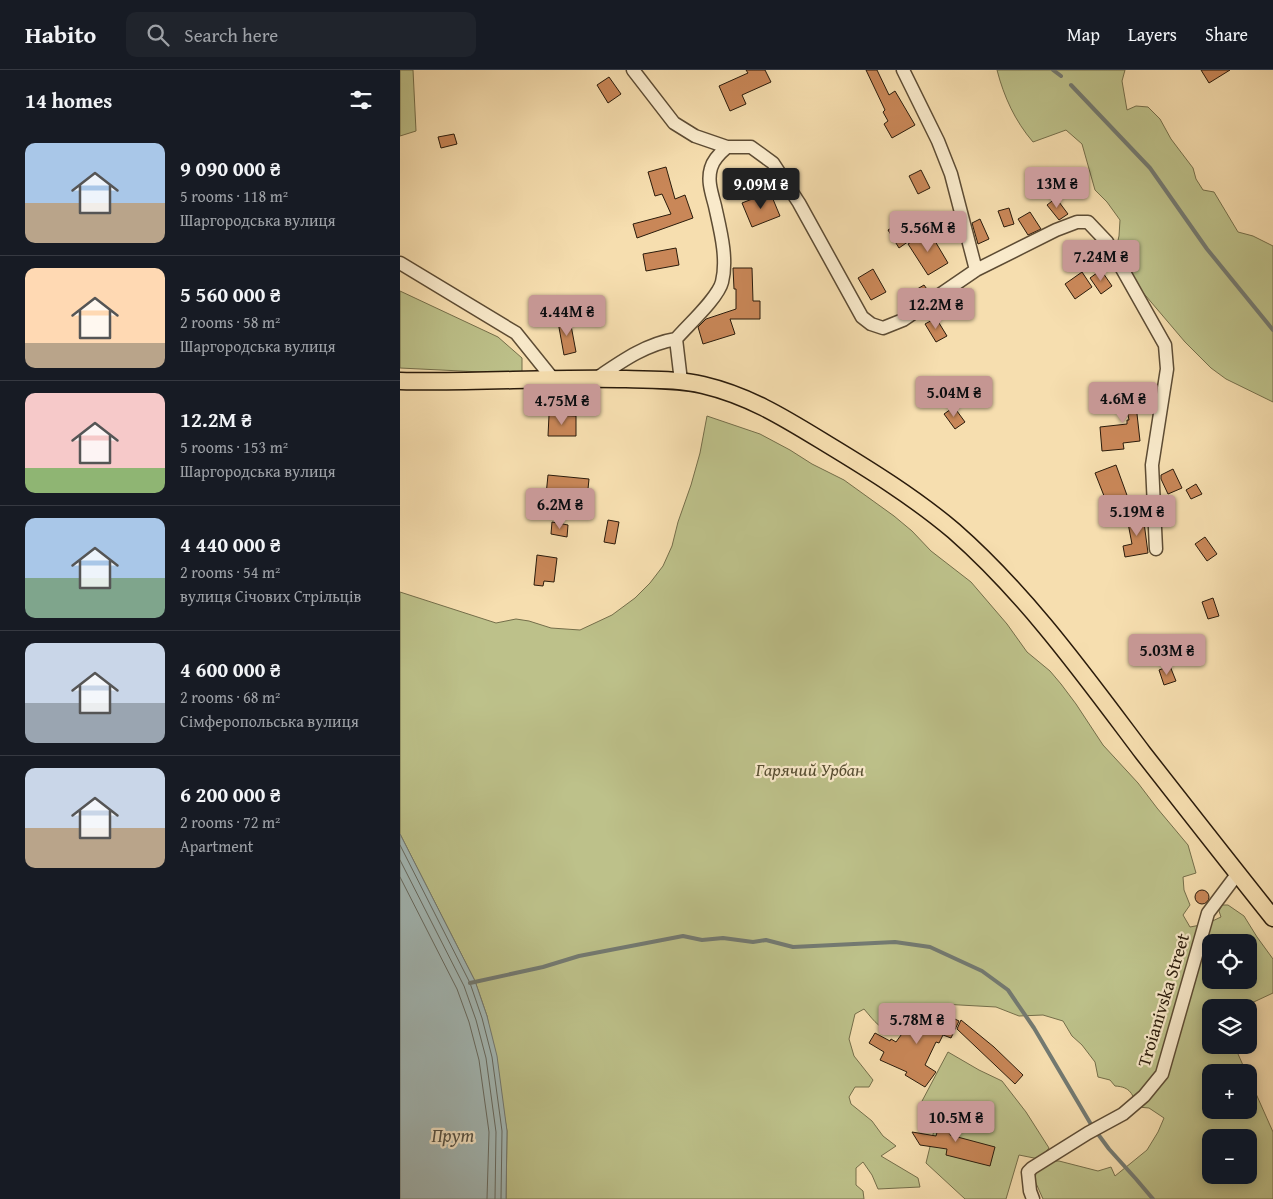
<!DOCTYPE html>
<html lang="en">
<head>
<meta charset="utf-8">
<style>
	:root { --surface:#171b24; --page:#20242c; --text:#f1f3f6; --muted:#9ea1a6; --line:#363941; --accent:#c59692 }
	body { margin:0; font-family:"Gentium Book Plus",serif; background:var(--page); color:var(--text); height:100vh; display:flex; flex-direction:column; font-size:19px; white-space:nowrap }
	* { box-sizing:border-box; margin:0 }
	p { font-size:16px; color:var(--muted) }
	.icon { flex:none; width:28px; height:28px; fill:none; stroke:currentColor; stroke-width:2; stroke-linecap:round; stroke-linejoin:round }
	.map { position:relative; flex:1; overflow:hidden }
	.side { display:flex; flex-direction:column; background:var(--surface); width:400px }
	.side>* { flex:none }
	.buttons { position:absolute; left:802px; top:864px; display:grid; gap:10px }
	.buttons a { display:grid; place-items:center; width:55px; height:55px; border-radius:10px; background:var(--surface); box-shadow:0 2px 12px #0003; font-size:25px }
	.price { position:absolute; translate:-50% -42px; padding:0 11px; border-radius:5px; background:var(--accent); color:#111; font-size:16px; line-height:32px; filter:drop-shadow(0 1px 2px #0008) }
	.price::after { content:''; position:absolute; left:50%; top:30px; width:15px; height:11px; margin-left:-8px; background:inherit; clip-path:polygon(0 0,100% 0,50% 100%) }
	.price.current { background:#222; color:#fff }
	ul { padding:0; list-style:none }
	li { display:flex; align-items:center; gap:15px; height:125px; padding:0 25px }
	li+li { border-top:1px solid var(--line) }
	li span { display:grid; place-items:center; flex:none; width:140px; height:100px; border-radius:10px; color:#555 }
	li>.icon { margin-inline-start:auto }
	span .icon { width:60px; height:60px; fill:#fffc; stroke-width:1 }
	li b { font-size:21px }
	h2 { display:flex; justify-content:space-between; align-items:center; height:60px; padding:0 25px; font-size:21px }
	header { display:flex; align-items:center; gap:30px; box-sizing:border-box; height:70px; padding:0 25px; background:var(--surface); border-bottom:1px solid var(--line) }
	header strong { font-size:24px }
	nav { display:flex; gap:28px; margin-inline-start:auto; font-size:18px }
	.search { width:350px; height:45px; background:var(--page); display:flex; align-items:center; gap:12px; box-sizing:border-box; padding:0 18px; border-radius:10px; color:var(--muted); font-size:19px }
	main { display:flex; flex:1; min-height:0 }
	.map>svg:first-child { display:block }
	.green { fill:#bdc18a; stroke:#746e4a; fill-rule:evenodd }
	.water { fill:#a3b9b7; stroke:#737a72 }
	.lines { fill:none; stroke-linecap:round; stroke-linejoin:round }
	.shore { stroke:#666a61; stroke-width:1 }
	.stream { stroke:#737a72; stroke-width:4 }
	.building { fill:#c98758; stroke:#2a1b0b }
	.minor-casing { stroke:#5d4c34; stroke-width:15 }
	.major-casing { stroke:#2a1b0b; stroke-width:19 }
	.minor { stroke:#f9eacb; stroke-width:12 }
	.major { stroke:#f6deaf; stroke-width:16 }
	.labels { text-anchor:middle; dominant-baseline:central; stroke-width:4.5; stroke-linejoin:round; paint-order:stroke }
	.park-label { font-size:18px; font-style:italic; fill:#564d31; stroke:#f9eacb }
	.street-label { font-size:18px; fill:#2a1b0b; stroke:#f9eacb }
	.water-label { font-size:19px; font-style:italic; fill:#545247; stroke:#f9eacb }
</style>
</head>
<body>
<header>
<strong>Habito</strong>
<div class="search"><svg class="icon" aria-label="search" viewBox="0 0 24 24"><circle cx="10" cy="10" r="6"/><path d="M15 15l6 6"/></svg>Search here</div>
<nav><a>Map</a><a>Layers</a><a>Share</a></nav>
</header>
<main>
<section class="side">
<h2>14 homes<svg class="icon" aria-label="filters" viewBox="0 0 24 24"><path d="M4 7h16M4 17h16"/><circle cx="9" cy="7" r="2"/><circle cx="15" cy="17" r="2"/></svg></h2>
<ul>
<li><span style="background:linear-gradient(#a9c7e8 60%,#b9a48a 0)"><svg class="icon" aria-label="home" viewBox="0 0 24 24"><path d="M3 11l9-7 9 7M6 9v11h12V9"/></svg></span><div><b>9 090 000 ₴</b><p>5 rooms · 118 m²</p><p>Шаргородська вулиця</p></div></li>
<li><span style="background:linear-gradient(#ffd9b3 75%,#b9a48a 0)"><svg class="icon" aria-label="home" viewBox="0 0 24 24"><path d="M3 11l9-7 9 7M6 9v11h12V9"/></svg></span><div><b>5 560 000 ₴</b><p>2 rooms · 58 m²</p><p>Шаргородська вулиця</p></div></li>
<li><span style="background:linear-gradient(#f6c9c9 75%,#8fb573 0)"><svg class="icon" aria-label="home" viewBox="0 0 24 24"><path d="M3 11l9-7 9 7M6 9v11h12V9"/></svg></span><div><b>12.2M ₴</b><p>5 rooms · 153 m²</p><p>Шаргородська вулиця</p></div></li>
<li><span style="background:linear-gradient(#a9c7e8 60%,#7fa58c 0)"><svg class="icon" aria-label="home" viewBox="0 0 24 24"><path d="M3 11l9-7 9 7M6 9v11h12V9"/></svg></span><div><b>4 440 000 ₴</b><p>2 rooms · 54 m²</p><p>вулиця Січових Стрільців</p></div></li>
<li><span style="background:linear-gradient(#c9d6e8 60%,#9aa5b1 0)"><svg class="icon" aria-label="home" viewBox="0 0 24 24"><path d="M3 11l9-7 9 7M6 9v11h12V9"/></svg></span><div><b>4 600 000 ₴</b><p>2 rooms · 68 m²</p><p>Сімферопольська вулиця</p></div></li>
<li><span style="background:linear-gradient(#c9d6e8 60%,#b9a48a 0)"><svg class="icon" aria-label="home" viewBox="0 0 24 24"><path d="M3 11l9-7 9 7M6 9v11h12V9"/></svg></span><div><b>6 200 000 ₴</b><p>2 rooms · 72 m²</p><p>Apartment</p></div></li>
</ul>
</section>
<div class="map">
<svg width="873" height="1129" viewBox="0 0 873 1129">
	<rect width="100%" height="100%" fill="#f6deaf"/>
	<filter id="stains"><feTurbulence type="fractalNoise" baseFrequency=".004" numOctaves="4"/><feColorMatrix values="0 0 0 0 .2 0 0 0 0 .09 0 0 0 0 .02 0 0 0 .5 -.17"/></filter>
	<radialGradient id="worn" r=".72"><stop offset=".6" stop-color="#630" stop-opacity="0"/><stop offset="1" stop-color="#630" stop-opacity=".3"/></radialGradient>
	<path class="green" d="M0,0h13l3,61 -16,5z
		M597,0h128l-3,11 5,29 9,-4 12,1 12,12 11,20 22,29 3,11 7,11 11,2 24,40 15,4 20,10v156l-47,-23 -15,-11 -26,-26 -45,-53 -25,-36 4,-17 1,-16 -13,-18 -12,-12 -13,-46 -16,-14 -33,12c-18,-21 -29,-45 -36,-72z
		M0,221l98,46 24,21v16l-122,-6z
		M307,346l53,18 30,16 22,14 32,16 50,36 18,15 19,20 40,31 36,42 20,28 23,19 11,13 15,20 27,41 35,38 19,25 31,37 8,28 -13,4 1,13 6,15 -7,10 7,12 16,-3 15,-7 -2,-6 3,-6h6l16,11 13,21 16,22v34l-30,14 -32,1v37h23l12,27h-35v38h38v-32l24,54v67h-230l-8,-18 1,-9 18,-11h5l39,10 13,-4 4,9 32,-26 11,-18 6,-14 -15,-10 -11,-1c-6,-13 -7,-20 -23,-21l-5,-6 -12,-3 -3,-15 -13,-17 -10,-9 -9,-15 -20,-6 -24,1 -23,-9 -54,-3 -30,10 -14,20c-19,-5 -22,-11 -34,-25l-9,5 -6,25 5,17 19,24 -4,7h-14l-6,10 2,7 21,17 11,15 13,10 -15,10 37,22 2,9 -42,2 -6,-14 -9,-13 -7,6v17l7,6 1,8h-358l1,-68 -20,-115 -12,-35 -75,-147v-242l96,31 20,-4 13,2 22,7 29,2 32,-15 23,-17 15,-15 13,-17 9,-20 6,-24 13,-37 9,-32zM811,872h38v38h-38zM811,1068h38v37h-38z
		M548,982l31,18 23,11 24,31 23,36 -10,11 -20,-4 -13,44h-41l-39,-36 13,-53 -18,-7z"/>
	<path class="water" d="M0,764l75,147 12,35 10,40 10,75 -1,68h-106z"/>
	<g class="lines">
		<path class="shore" d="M0,775l70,138 12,35 10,39 10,74 -1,68
			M0,790l64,126 12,34 10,38 10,74 -1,67
			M0,807l57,112 12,33 10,38 10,72 -2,67"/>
		<path class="stream" d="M653,0l8,6
			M671,15l79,83 57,81 66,81
			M70,913l73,-16 36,-11 104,-20 19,4 21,-2 30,4 13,-2 27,7 102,-5 35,5 52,24 26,19 26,38 58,98 17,23 27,30 17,20"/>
	</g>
	<path class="building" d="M346,0h19l6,12 -29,13 4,9 -16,7 -11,-25 29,-13z
		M466,0h11l12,25 6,-4 20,34 -23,13 -8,-14 4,-3 -5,-9 2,-2z
		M801,0h29l-21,13z
		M209,7l12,17 -13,9 -11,-18z
		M54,64l3,10 -16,4 -3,-11z
		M266,97l9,32 10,-4 8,23 -56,20 -4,-14 38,-10 -9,-20 -7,2 -7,-24z
		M521,100l9,18 -12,6 -9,-18z
		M370,122l10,24 -28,11 -10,-24z
		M656,128l12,16 -9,6 -12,-15z
		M609,138l5,16 -10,3 -6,-16z
		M630,142l11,17 -13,6 -10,-16z
		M580,149l9,20 -11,5 -6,-21z
		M501,152l11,17 -13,9 -11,-18z
		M529,161l19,32 -20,12 -20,-31z
		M276,178l3,17 -33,6 -3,-17z
		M333,198h19l1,33h7v18h-30l5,15 -32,10 -5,-17 8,-8 30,-10v-20h-2z
		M473,199l13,23 -15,8 -13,-22z
		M701,200l11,16 -11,8 -11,-16z
		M682,202l10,15 -17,12 -10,-15z
		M524,215l5,7 -22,15 -5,-9z
		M536,248l11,18 -11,6 -11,-18z
		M170,250l6,32 -12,3 -6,-33z
		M734,313l5,21 -3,1 4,36 -17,2 1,6 -22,2 -2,-24 27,-3v-4h2l-7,-35z
		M554,337l11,15 -10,7 -11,-15z
		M149,345l27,1v20h-28z
		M716,395l12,33 -20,8 -13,-33z
		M773,399l9,19 -14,6 -7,-15v-4z
		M148,405l41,4 -2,20 -41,-4z
		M796,414l6,10 -11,5 -5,-9z
		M743,445l5,38 -23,4 -2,-11 9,-2 -5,-26z
		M208,450l11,2 -4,22 -11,-2z
		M152,452l16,3 -1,12 -16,-3z
		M805,467l12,17 -10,7 -12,-17z
		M137,485l20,3 -3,24 -10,-1 -1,5 -9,-1z
		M813,528l6,18 -11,3 -6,-17z
		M770,596l6,15 -12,4 -5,-15z
		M795 827a7 7 0 1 1 14 0a7 7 0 1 1-14 0Z
		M532,938l27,13 -8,17 -8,-3 -4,8 -3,-1 -11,23 11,7 -11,15 -20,-12 2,-3 -27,-12 4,-8 -15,-9 6,-10 15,8 1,-2 5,3 8,-11 6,2 11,-21 8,3z
		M561,950l33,27 29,28 -8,9 -58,-55z
		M543,1041l12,3 -5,21 45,12 -5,19 -44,-11 1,-6 -27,-4 -8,-13 24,4z"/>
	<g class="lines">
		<g class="minor-casing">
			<path id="minor" d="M233,0l41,53 21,13 32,11h24l22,16 26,40 63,114 9,7 12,4 20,-8 73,-50 80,-40 21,-8h11l19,20 58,103 2,24 -15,96 4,84
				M503,0l35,71 13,33 25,96
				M0,193l116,70 37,46
				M197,308c25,-17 49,-34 79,-39
				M281,311l-5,-42c12,-14 42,-41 46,-57 6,-24 -2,-53 -7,-76 -3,-12 -8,-25 -4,-38 2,-8 9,-15 16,-21
				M633,1129l-3,-8 -2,-19 4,-4 56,-35 35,-19 21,-18 18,-22 46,-161 30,-40"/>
		</g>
		<g class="major-casing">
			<path id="major" d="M0,311c75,2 151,-4 226,-2 26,1 52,0 77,6 47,11 83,34 124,59 43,26 88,54 127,87 73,64 131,145 189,222 43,55 86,110 130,165"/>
		</g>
		<use href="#minor" class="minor"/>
		<use href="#major" class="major"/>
	</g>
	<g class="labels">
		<g class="park-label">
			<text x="410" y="699">Гарячий Урбан</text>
		</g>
		<g class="street-label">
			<text transform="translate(763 930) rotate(-73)">Troianivska Street</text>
		</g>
		<g class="water-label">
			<text x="53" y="1065">Прут</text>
		</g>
	</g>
	<rect width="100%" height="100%" filter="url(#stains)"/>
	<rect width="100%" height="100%" fill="url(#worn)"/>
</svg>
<div class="buttons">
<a><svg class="icon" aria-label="locate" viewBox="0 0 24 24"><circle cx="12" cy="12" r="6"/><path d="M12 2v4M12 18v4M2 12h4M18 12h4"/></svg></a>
<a><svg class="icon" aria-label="layers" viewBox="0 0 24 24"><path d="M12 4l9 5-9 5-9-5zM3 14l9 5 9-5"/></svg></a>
<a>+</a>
<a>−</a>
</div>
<b class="price" style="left:657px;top:139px">13M ₴</b>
<b class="price current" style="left:361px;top:140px">9.09M ₴</b>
<b class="price" style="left:528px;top:183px">5.56M ₴</b>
<b class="price" style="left:701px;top:212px">7.24M ₴</b>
<b class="price" style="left:536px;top:260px">12.2M ₴</b>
<b class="price" style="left:167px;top:267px">4.44M ₴</b>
<b class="price" style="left:554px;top:348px">5.04M ₴</b>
<b class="price" style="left:723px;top:354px">4.6M ₴</b>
<b class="price" style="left:162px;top:356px">4.75M ₴</b>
<b class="price" style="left:160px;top:460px">6.2M ₴</b>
<b class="price" style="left:737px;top:467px">5.19M ₴</b>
<b class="price" style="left:767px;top:606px">5.03M ₴</b>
<b class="price" style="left:517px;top:975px">5.78M ₴</b>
<b class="price" style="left:556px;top:1073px">10.5M ₴</b>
</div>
</main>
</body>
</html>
